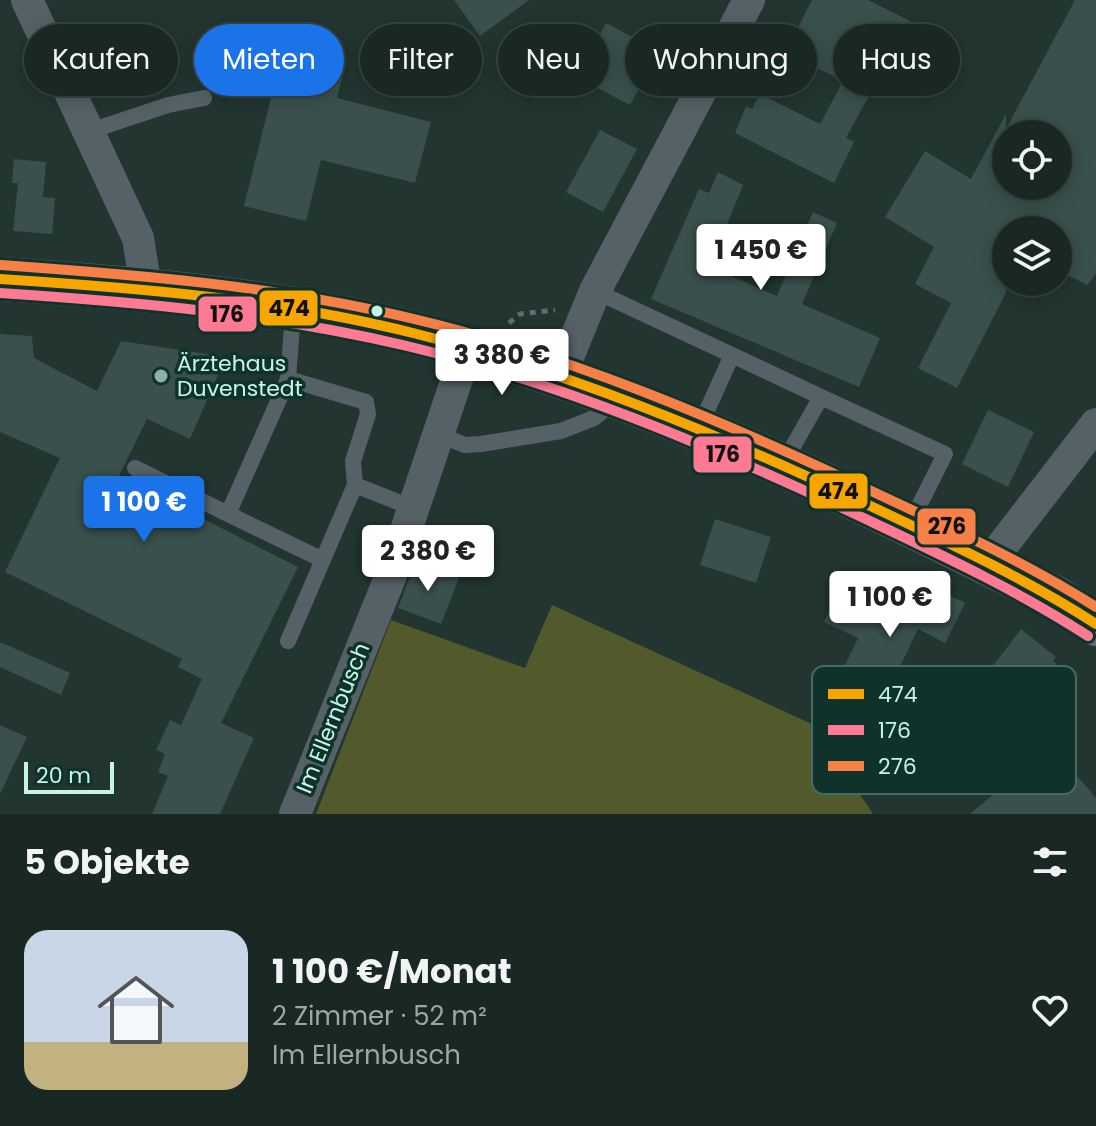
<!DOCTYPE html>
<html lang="de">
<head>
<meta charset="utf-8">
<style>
	:root { --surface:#1a2824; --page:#273431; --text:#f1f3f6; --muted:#9fa6a6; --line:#384441; --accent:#1a73e8 }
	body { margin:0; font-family:Poppins,sans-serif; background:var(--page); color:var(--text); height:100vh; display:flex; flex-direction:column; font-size:30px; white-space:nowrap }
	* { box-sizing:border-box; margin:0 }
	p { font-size:26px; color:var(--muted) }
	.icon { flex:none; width:44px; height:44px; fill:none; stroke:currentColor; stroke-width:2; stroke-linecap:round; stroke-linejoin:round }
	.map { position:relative; height:814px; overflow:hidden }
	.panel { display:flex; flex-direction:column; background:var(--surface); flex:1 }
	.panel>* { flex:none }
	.top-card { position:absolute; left:24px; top:24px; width:1048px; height:72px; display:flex; gap:16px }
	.buttons { position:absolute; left:992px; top:120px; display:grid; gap:16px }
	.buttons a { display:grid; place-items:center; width:80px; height:80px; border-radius:50%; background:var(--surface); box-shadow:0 4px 20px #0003,0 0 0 2px var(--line); font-size:40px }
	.scale { position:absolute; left:24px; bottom:20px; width:90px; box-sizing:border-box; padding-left:8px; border:4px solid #c4f5e7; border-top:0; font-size:22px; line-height:28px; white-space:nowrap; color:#c4f5e7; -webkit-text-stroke:6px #0f322a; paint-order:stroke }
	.price { position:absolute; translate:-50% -68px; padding:0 18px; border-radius:8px; background:#fff; color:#222; font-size:26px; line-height:52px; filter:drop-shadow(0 2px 4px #0008) }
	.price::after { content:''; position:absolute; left:50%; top:48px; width:24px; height:18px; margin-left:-12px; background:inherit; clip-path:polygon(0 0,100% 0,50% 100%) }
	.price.current { background:var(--accent); color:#fff }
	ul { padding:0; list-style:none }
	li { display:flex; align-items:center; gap:24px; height:200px; padding:0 24px }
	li+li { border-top:2px solid var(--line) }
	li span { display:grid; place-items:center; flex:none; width:224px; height:160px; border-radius:24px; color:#555 }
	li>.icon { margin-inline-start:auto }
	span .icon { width:96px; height:96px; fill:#fffc; stroke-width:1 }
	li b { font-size:34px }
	h2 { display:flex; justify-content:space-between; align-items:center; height:96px; padding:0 24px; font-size:34px }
	.chip { padding:0 28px; border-radius:36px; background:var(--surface); box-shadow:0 4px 20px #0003,0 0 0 2px var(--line); font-size:28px; line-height:72px }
	.chip.current { background:var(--accent); color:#fff }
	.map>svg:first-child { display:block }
	.green { fill:#525a2b }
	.building { fill:#39504d; fill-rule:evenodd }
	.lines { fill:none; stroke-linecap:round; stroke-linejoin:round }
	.path { stroke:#5f6d6e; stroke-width:5; stroke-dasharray:6 6; stroke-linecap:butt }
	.lane { stroke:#556166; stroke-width:16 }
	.street { stroke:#556166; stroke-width:32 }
	.secondary { stroke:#5c6b71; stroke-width:44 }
	.bus-1-casing { stroke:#0f322a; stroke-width:16 }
	.bus-2-casing { stroke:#0f322a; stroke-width:16 }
	.bus-3-casing { stroke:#0f322a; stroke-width:16 }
	.bus-1 { stroke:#f7a600; stroke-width:10 }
	.bus-2 { stroke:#fe7a93; stroke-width:10 }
	.bus-3 { stroke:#f78048; stroke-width:10 }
	.bus-dot { fill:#c4f5e7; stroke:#0f322a; stroke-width:3 }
	.poi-dot { fill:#8bb2a7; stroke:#0f322a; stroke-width:3 }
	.labels { text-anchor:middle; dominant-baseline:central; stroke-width:7; stroke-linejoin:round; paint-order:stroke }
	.poi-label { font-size:22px; fill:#c4f5e7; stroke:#0f322a; text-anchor:start }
	.street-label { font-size:22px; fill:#c4f5e7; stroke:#0f322a }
	.key { fill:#0f322a; stroke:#456c63; stroke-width:2 }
	.key-label { font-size:22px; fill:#c4f5e7 }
	.line-badge { stroke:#0f322a; stroke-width:3 }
	.pale-badge-label { font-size:22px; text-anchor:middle; font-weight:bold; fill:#111 }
</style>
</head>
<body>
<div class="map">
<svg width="1096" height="814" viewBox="0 0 1096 814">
	<rect width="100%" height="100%" fill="#223530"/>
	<path class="green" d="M552,605l262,120 59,89h-557l75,-194 134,48z"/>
	<path class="building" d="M454,0h75l-49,36z
		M812,0h56l42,21 -64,117 8,4 -20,41 -99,-50 11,-27 6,3 8,-15 60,30 23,-43 -58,-29z
		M1075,0h21v274l-9,11 -29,-15v-40h-52v63l-49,95 -39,-20 33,-65 -36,-19 19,-37 -49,-30 40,-66 46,28 35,-65v15zM1006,134h52v52h-52z
		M606,23l53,28 -29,54 -53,-28z
		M280,62l62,16 -5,20 94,24 -16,61 -94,-23 -15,61 -62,-15z
		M600,130l37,19 -34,63 -37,-20z
		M14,159l32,3 -3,35 12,1 -3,36 -39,-3 5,-48h-6z
		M718,172l25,13 -33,82 67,29 36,-84 24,11 -35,81 78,34 -21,49 -208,-88 48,-110 10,4z
		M0,334l32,2 2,22 63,33 24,-50 105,16 -36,82 -43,-20 -28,57 179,91 -77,156 33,15 -34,76h-68l16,-38 -10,-4 7,-18 -9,-4 14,-30 11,5 21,-46 -24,-12 4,-8 -177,-87 55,-114 -60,-26z
		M988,410l46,22 -26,55 -46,-23z
		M715,519l56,18 -15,46 -56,-18z
		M416,561l43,17 -18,46 -43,-16z
		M925,583l40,20 -20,40 -27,-14 -40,84 -24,-12 8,-15 -22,-10 18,-38 -34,-16 12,-25 57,28 14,-30 9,5z
		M1021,629l35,28 -3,4 12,10 -37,48 68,79v16h-126l69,-58 -71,-53 -16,22 -21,-15 30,-41 19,14z
		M0,642l70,31 -9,22 -61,-28z
		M0,725l27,12 -27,57z"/>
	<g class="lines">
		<path class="path" d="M509,323l11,-9 35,-4"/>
		<path class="lane" d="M87,132l81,-27 36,-7
			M595,291l137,64
			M288,379l78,23 2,12 -15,47 2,24
			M821,397l124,57 -35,70
			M699,428l33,-73 89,42 -38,67
			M437,434l28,11 16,-1 80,-13 33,-13 21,-17
			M135,468l93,46 60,-135 5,-66
			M228,514l95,46
			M288,641l67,-156 58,23"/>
		<path class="street" d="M27,0l111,238 8,50
			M559,379l36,-88 154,-291
			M988,564l108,-140
			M295,814l96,-239 76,-226"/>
		<path class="secondary" d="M0,279c138,9 278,21 413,54 224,56 436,160 641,264l42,27"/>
		<g class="bus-1-casing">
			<path id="bus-1" d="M0,279c138,9 278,20 413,54 155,39 303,100 447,168 80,38 162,75 236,123"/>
		</g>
		<g class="bus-2-casing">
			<path id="bus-2" d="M0,293c137,9 273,21 407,53 154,37 303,100 446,167 80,38 161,75 235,123"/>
		</g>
		<g class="bus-3-casing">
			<path id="bus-3" d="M1,265c139,10 277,21 413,54 156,37 306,101 451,169 78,37 159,73 231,119"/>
		</g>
		<use href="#bus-1" class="bus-1"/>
		<use href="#bus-2" class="bus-2"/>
		<use href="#bus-3" class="bus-3"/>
	</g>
	<circle class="bus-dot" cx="377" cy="311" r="7"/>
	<circle class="poi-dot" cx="161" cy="376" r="8"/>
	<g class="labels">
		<g class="poi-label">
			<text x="177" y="363">Ärztehaus<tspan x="177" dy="25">Duvenstedt</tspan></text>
		</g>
		<g class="street-label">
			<text transform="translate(333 718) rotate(-68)">Im Ellernbusch</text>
		</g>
	</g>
	<rect x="812" y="666" width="264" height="128" rx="12" class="key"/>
	<rect x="828" y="689" width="36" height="10" fill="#f7a600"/>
	<rect x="828" y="725" width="36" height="10" fill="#fe7a93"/>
	<rect x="828" y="761" width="36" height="10" fill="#f78048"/>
	<g class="key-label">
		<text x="878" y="702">474</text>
		<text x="878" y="738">176</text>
		<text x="878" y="774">276</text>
	</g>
	<g class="line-badge">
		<rect x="258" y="289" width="61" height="38" rx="8" fill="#f7a600"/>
		<rect x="197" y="295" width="61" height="38" rx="8" fill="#fe7a93"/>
		<rect x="692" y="435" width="61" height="39" rx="8" fill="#fe7a93"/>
		<rect x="808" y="472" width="61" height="38" rx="8" fill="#f7a600"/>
		<rect x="916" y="507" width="61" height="39" rx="8" fill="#f78048"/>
	</g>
	<g class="pale-badge-label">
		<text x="289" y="316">474</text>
		<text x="227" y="322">176</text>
		<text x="723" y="462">176</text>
		<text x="838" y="499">474</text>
		<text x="947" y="534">276</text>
	</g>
</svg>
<div class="buttons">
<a><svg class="icon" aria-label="locate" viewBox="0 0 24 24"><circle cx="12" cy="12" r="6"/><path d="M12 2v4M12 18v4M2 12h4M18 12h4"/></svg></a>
<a><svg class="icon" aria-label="layers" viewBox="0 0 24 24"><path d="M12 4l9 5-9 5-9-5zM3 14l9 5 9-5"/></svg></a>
</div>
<div class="scale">20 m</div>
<b class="price" style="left:761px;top:292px">1 450 €</b>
<b class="price" style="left:502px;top:397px">3 380 €</b>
<b class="price current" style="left:144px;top:544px">1 100 €</b>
<b class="price" style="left:428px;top:593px">2 380 €</b>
<b class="price" style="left:890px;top:639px">1 100 €</b>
<div class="top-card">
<a class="chip">Kaufen</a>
<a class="chip current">Mieten</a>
<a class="chip">Filter</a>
<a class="chip">Neu</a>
<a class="chip">Wohnung</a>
<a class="chip">Haus</a>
</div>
</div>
<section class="panel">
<h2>5 Objekte<svg class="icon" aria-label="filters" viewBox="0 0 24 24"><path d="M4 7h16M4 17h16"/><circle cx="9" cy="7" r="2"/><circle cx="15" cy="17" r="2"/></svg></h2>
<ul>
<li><span style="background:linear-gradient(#c9d6e8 70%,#c2b280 0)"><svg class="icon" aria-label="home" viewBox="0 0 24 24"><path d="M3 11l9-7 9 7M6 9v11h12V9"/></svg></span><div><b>1 100 €/Monat</b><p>2 Zimmer · 52 m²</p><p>Im Ellernbusch</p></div><svg class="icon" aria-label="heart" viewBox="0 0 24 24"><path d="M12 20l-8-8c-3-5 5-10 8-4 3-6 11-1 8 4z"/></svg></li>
</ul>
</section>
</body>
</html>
